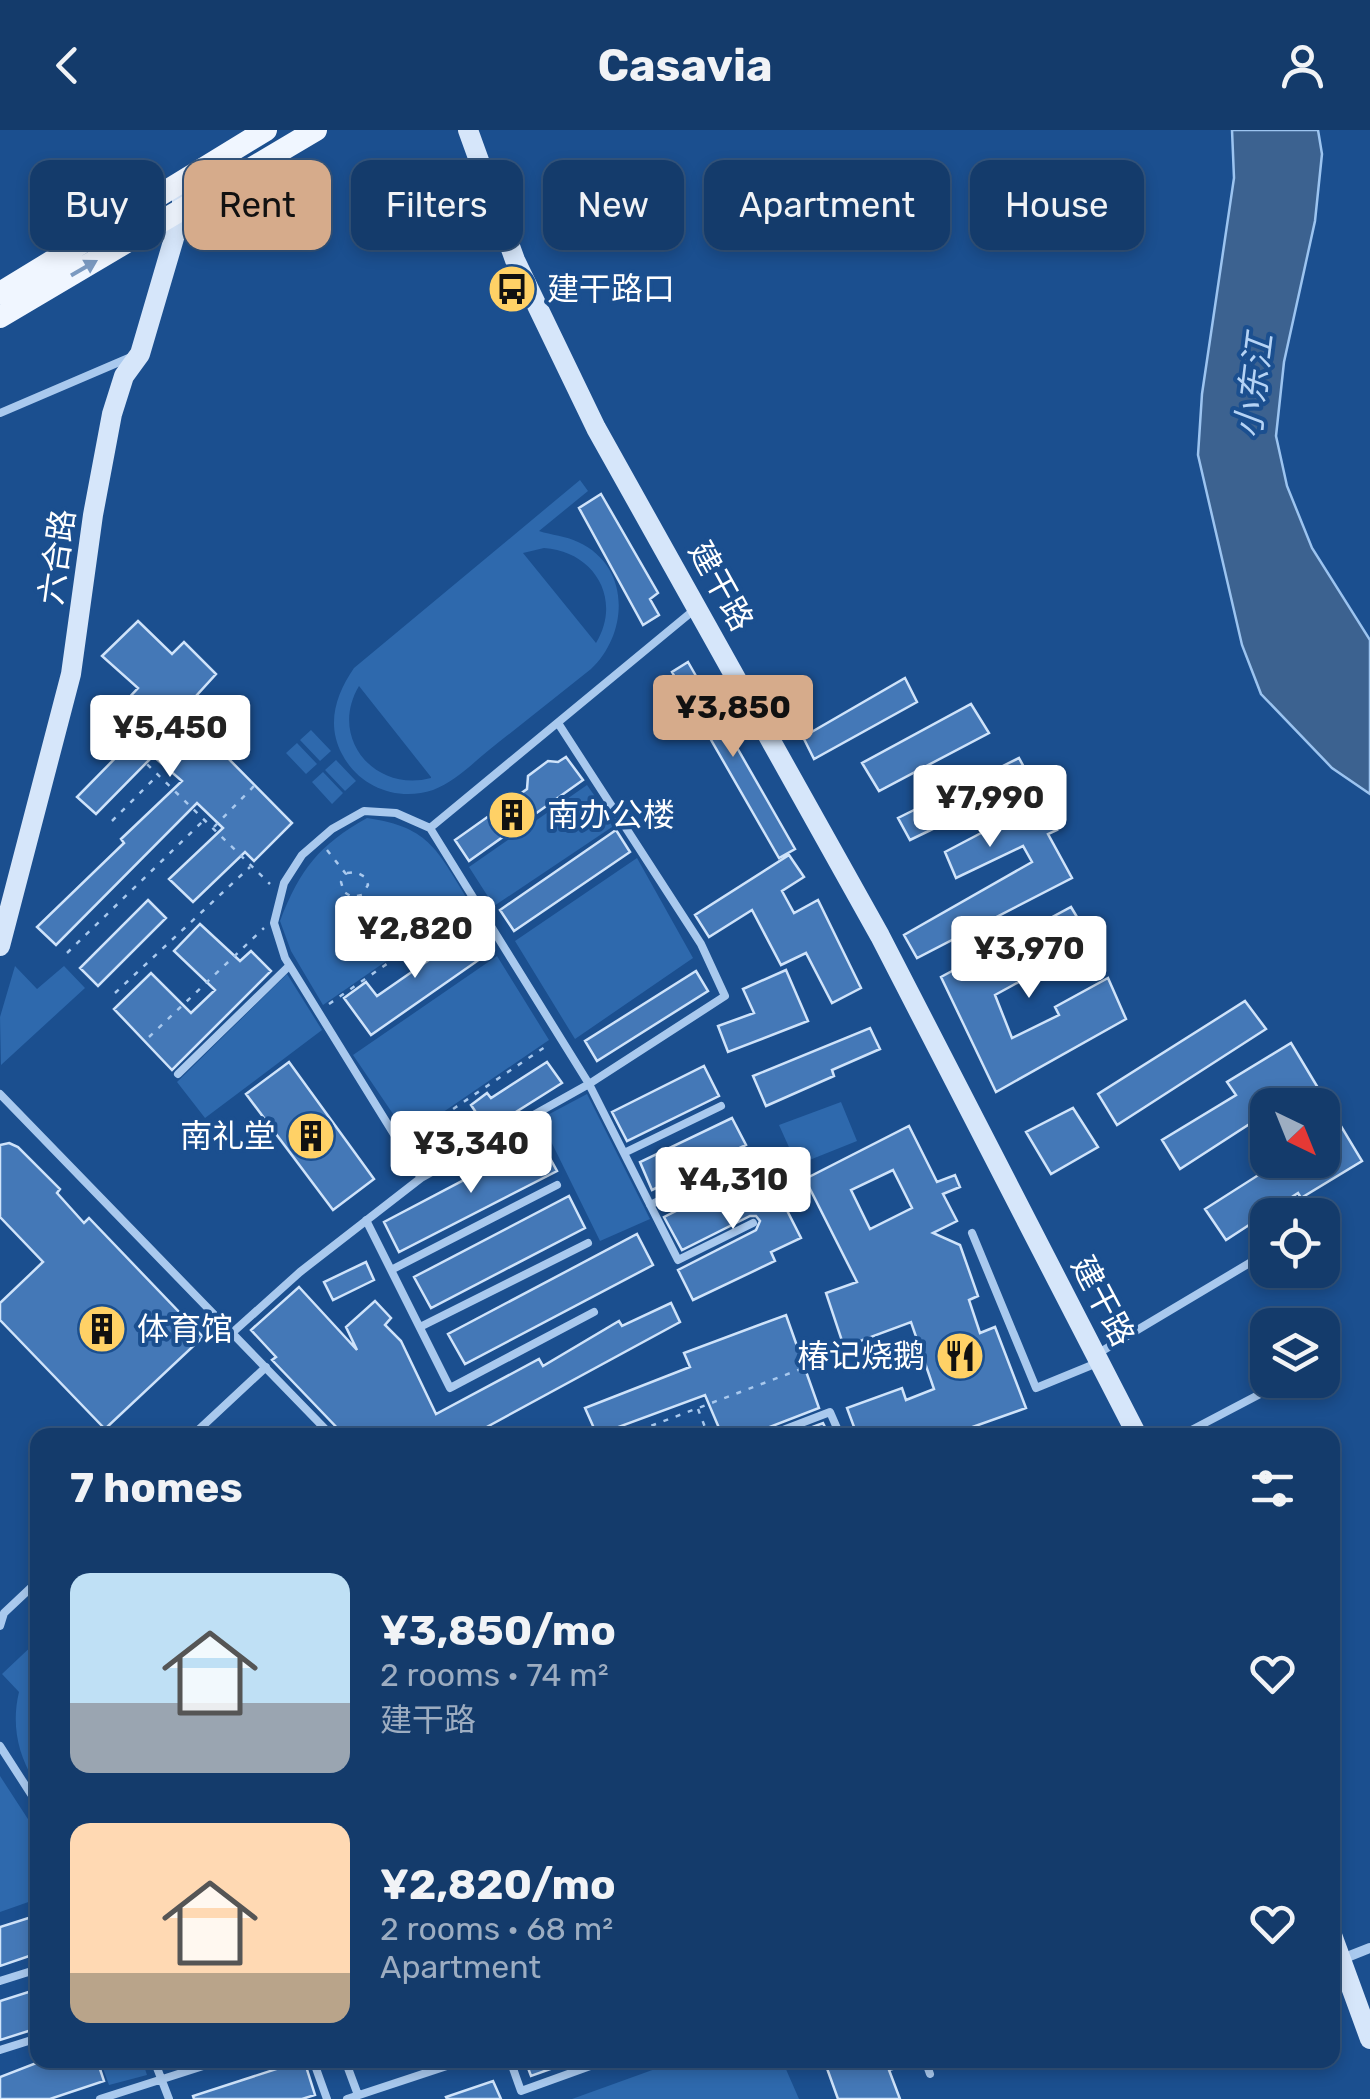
<!DOCTYPE html>
<html lang="en">
<head>
<meta charset="utf-8">
<style>
	:root { --surface:#143b6b; --page:#1d4271; --text:#f1f3f6; --muted:#9dadc1; --line:#33557e; --accent:#d6ab8b }
	body { margin:0; font-family:Rubik,"Noto Sans SC",sans-serif; background:var(--page); color:var(--text); height:100vh; display:flex; flex-direction:column; font-size:38px; white-space:nowrap }
	* { box-sizing:border-box; margin:0 }
	p { font-size:32px; color:var(--muted) }
	.icon { flex:none; width:55px; height:55px; fill:none; stroke:currentColor; stroke-width:2; stroke-linecap:round; stroke-linejoin:round }
	.map { position:relative; flex:1; overflow:hidden }
	.details { position:absolute; left:30px; top:1298px; width:1310px; height:640px; display:flex; flex-direction:column; background:var(--surface); border-radius:20px; box-shadow:0 5px 15px #0003,0 0 0 2px var(--line) }
	.details>* { flex:none }
	.hud { position:absolute; left:30px; top:30px; width:1310px; height:90px; display:flex; gap:20px }
	.needle { width:65px; rotate:137deg }
	.controls { position:absolute; left:1250px; top:958px; display:grid; gap:20px }
	.controls a { display:grid; place-items:center; width:90px; height:90px; border-radius:20px; background:var(--surface); box-shadow:0 5px 15px #0003,0 0 0 2px var(--line); font-size:50px }
	.price { position:absolute; translate:-50% -85px; padding:0 22px; border-radius:10px; background:#fff; color:#222; font-size:32px; line-height:65px; filter:drop-shadow(0 2px 5px #0008) }
	.price::after { content:''; position:absolute; left:50%; top:60px; width:30px; height:22px; margin-left:-15px; background:inherit; clip-path:polygon(0 0,100% 0,50% 100%) }
	.price.current { background:var(--accent); color:#111 }
	ul { padding:0; list-style:none }
	li { display:flex; align-items:center; gap:30px; height:250px; padding:0 40px }
	li span { display:grid; place-items:center; flex:none; width:280px; height:200px; border-radius:20px; color:#555 }
	li>.icon { margin-inline-start:auto }
	span .icon { width:120px; height:120px; fill:#fffc; stroke-width:1 }
	li b { font-size:42px }
	h2 { display:flex; justify-content:space-between; align-items:center; height:120px; padding:0 40px; font-size:42px }
	.tag { padding:0 35px; border-radius:20px; background:var(--surface); box-shadow:0 5px 15px #0003,0 0 0 2px var(--line); font-size:35px; line-height:90px }
	.tag.current { background:var(--accent); color:#111 }
	header { display:flex; justify-content:space-between; align-items:center; height:130px; padding:0 40px; background:var(--surface); font-size:45px; font-weight:700 }
	.map>svg:first-child { display:block }
	.green { fill:#2e69ad; fill-rule:evenodd }
	.water { fill:#3c6290; stroke:#9cc4f0; stroke-width:2.5 }
	.building { fill:#4478b7; stroke:#cfe3fa; stroke-width:2.5; fill-rule:evenodd }
	.lines { fill:none; stroke-linecap:round; stroke-linejoin:round }
	.path { stroke:#a9c9ee; stroke-width:2.5; stroke-dasharray:5 8; stroke-linecap:butt }
	.lane { stroke:#a9c9ee; stroke-width:8 }
	.street { stroke:#a9c9ee; stroke-width:10 }
	.secondary { stroke:#d6e6fa; stroke-width:20 }
	.primary { stroke:#f0f6ff; stroke-width:22 }
	.oneway { fill:#7b9ac1 }
	.labels { text-anchor:middle; dominant-baseline:central; stroke-width:8; stroke-linejoin:round; paint-order:stroke }
	.poi-label { font-size:32px; fill:#fff; stroke:#1b4f8f; text-anchor:start }
	.street-label { font-size:32px; fill:#fff; stroke:#1b4f8f }
	.water-label { font-size:35px; font-style:italic; fill:#b5d3f5; stroke:#1b4f8f }
</style>
</head>
<body>
<header><svg class="icon" aria-label="back" viewBox="0 0 24 24"><path d="M15 5l-7 7 7 7"/></svg>Casavia<svg class="icon" aria-label="person" viewBox="0 0 24 24"><circle cx="12" cy="8" r="4"/><path d="M4 21q1-7 8-7t8 7"/></svg></header>
<div class="map">
<svg width="1370" height="1969" viewBox="0 0 1370 1969">
	<rect width="100%" height="100%" fill="#1b4f8f"/>
	<path class="green" d="M580,350l8,11 -49,40c12,4 27,5 39,11 53,24 51,91 13,127 -34,27 -68,54 -102,81 -17,14 -35,32 -56,40 -35,12 -74,-3 -91,-36 -16,-30 -6,-60 12,-86zM544,418c49,3 79,50 52,95l-73,-90zM359,556l72,91v1c-56,15 -103,-40 -72,-92z
		M311,600l20,21 -11,10 -20,-21z
		M297,613l20,21 -11,10 -20,-21z
		M336,630l20,21 -11,10 -20,-21z
		M323,642l20,21 -11,11 -20,-22z
		M587,655l28,40 -121,81 -25,-39z
		M367,688c65,9 71,35 103,85l-147,102 -32,-54 -11,-30c20,-52 39,-76 87,-103z
		M637,728l56,100 -118,81 -60,-98z
		M497,826l52,84 -141,96 -55,-81z
		M15,836l22,23 27,-23 21,22 -84,77 -1,-48z
		M287,844l35,56 -117,88 -28,-36z
		M587,964l63,125 -50,22 -60,-122z
		M841,972l16,39 -60,24 -18,-40z
		M37,1511v144c-19,-28 -26,-60 -18,-93l-17,-18z
		M0,1646l37,57v66l-37,13z
		M100,1930h42l5,15 -38,10z
		M680,1930h86l19,7 14,32h-227z"/>
	<path class="water" d="M1232,0h86l4,24 -7,67 -31,141 -8,74 11,50 25,62 58,92v154l-38,-26 -71,-74 -19,-49 -44,-190 4,-61 32,-216z"/>
	<path class="building" d="M601,364l57,99 -8,6 9,16 -16,10 -64,-117z
		M138,491l34,33 12,-12 32,32 -39,43 37,33 3,-3 75,76 -38,38 -9,-9 -52,50 -24,-23 54,-51 -26,-25 -141,142 -19,-18 87,-84 -3,-4 61,-58 -29,-25 -57,58 -19,-17 57,-58 -24,-21 28,-30 -36,-32z
		M688,532l107,187 -16,9 -107,-186z
		M905,548l12,24 -103,57 -11,-22z
		M971,574l18,29 -110,58 -17,-28z
		M566,627l17,23 -114,81 -14,-21 72,-51 1,-13 20,-15 10,1z
		M1019,628l12,22 -3,2 29,48 -9,4 24,44 -155,80 -13,-23 128,-73 -9,-16 -67,32 -11,-26 36,-19 -11,-22 -60,29 -12,-22z
		M616,700l14,22 -116,79 -14,-21z
		M789,725l15,22 -22,14 12,22 24,-13 43,88 -29,15 -26,-50 -25,12 -29,-55 -43,27 -14,-22z
		M148,770l18,18 -68,68 -18,-18z
		M1071,777l21,35 -97,53 17,43 47,-23 -4,-8 53,-29 18,41 -130,73 -55,-115z
		M454,789l26,40 -109,76 -27,-37 22,-16 11,14 65,-45 -11,-16z
		M200,794l40,37 11,-10 20,20 -99,99 -58,-61 37,-36 40,40 24,-23 -41,-39z
		M786,840l22,51 -80,31 -10,-26 36,-13 -11,-24z
		M696,841l12,20 -111,70 -12,-20z
		M1245,871l21,28 -149,96 -19,-31z
		M870,898l10,21 -48,21 2,6 -68,30 -13,-30z
		M1291,913l71,118 -61,37 -3,-5 -72,47 -21,-31 77,-49h40v-55h-54v7l-88,57 -18,-29 74,-45 -9,-13z
		M289,932l85,117 -41,31 -87,-116z
		M547,932l15,21 -103,65 -12,-18 28,-19 -4,-6 16,-12 4,5z
		M704,936l15,30 -92,45 -15,-29z
		M1073,978l25,39 -47,27 -25,-42z
		M732,988l14,27 -94,45 -12,-28z
		M909,996l28,56 18,-7 5,12 -17,7 14,27 -24,12 27,12 18,51 -9,4 11,33 15,-6 31,81 -76,27h-31l-2,-5 -13,5h-47l-10,-27 55,-20 4,12 28,-11 -23,-67 -67,25 -18,-54 31,-11 -52,-103zM893,1040l19,38 -42,21 -19,-39z
		M540,1010l17,31 -158,81 -15,-30z
		M9,1013l9,4 42,42 -3,4 27,30 5,-5 114,119 -98,92 -105,-109v-17l43,-41 -43,-45v-72z
		M765,1037l36,71 -30,14 4,9 -82,39 -15,-30 78,-40 4,-9 -4,-5h-6l-68,34 -18,-33z
		M569,1066l16,32 -154,80 -17,-31z
		M637,1104l16,31 -188,99 -17,-30z
		M366,1132l8,18 -41,20 -9,-18z
		M299,1157l58,63 -11,-23 29,-26 16,17 -6,7 16,16 35,73 103,-55 4,7 76,-45 3,5 49,-23 9,19 -208,113h-128l-72,-75 4,-3 -25,-27z
		M786,1185l33,93 -52,20 -4,7h-41l-17,-40 -108,40 -12,-27 105,-41 -6,-14z
		M823,1293l6,12h-38z
		M38,1785v38l-38,13v-39z
		M38,1859v39l-38,12v-39z
		M44,1930h53l7,21 -54,18h-50v-22z
		M304,1930l11,35 -13,4h-108l-1,-3z
		M525,1930h44l1,2 -39,14z
		M824,1930h88l1,3 -24,7 11,29h-62z
		M493,1951l8,18h-54l-1,-2z"/>
	<g class="lines">
		<path class="path" d="M110,598l160,156
			M112,691l45,-45
			M214,697l41,-42
			M327,720l19,24 -5,8 3,10 8,5 10,-2 37,57
			M347,743l9,-1 9,5 3,8 -5,8
			M67,823l135,-131
			M115,863l135,-126
			M329,874l137,-95
			M149,907l115,-109
			M410,1008l138,-93
			M698,1279l10,26
			M627,1305l174,-66"/>
		<path class="lane" d="M0,283l131,-56
			M430,698l264,-218
			M178,944l111,-108
			M0,964l331,341
			M624,1023l97,-47
			M421,1048l-136,-220 -11,-35 10,-40 18,-28 30,-26 32,-18 32,2 34,15 159,256 89,176 75,-37
			M650,1075l104,-50
			M366,1090l84,168 144,-76
			M972,1103l64,155 61,-25
			M391,1140l166,-85
			M420,1197l168,-84
			M232,1203l68,-61 121,-94 168,-94 136,-88 -24,-52 -143,-221
			M1097,1224l171,-102
			M193,1305l73,-68
			M770,1305l60,-23 10,23
			M1182,1305l105,-55
			M0,1496l4,-13 34,-32
			M0,1616l38,59
			M0,1851l38,-12
			M0,1920l38,-12
			M154,1930l15,39
			M313,1930l14,39
			M345,1930l13,35
			M510,1930l11,31 86,-31
			M925,1930l5,14
			M100,1969l122,-39
			M347,1969l118,-39"/>
		<path class="street" d="M1342,1829l28,-11"/>
		<path class="secondary" d="M468,0l47,130 81,168 284,508 257,499
			M0,816l71,-272 22,-159 19,-101 12,-38 16,-22 42,-143v-13
			M1332,1805l38,104"/>
		<path class="primary" d="M0,163l266,-163
			M0,187l316,-187"/>
	</g>
	<defs><path id="oneway-solid" d="M-6-.8H1V-3.2L6.5 0L1 3.2V.8H-6Z" transform="scale(2.5)"/></defs>
	<use class="oneway" href="#oneway-solid" transform="translate(84 138) rotate(-30)"/>
	<defs>
		<g id="bus-disc" transform="scale(2.5)"><circle r="9.5" fill="#ffd166" stroke="#1b4f8f"/><path d="M-5-6H5V4H4V6H2V4H-2V6H-4V4H-5ZM-3.5-4V0h7V-4ZM-3.5 1.2v1.5H-2V1.2ZM2 1.2v1.5H3.5V1.2Z" fill="#111"/></g>
		<g id="building-disc" transform="scale(2.5)"><circle r="9.5" fill="#ffd166" stroke="#1b4f8f"/><path d="M-4-6H4V6H1V3H-1V6H-4ZM-2.5-4.3h1.7v1.8h-1.7ZM.8-4.3h1.7v1.8H.8ZM-2.5-1h1.7V.8h-1.7ZM.8-1h1.7V.8H.8Z" fill="#111"/></g>
		<g id="restaurant-disc" transform="scale(2.5)"><circle r="9.5" fill="#ffd166" stroke="#1b4f8f"/><path d="M-5-6h1v4h1v-4h1v4h1v-4h1v5L-1.5 .5V6h-2V.5L-5-1ZM5-6V6H3V1.5H1.5Q1.5-4 5-6Z" fill="#111"/></g>
	</defs>
	<g fill-rule="evenodd">
		<use href="#bus-disc" x="512" y="159"/>
		<use href="#building-disc" x="512" y="685"/>
		<use href="#building-disc" x="311" y="1006"/>
		<use href="#building-disc" x="102" y="1199"/>
		<use href="#restaurant-disc" x="960" y="1226"/>
	</g>
	<g class="labels">
		<g class="poi-label">
			<text x="547" y="159">建干路口</text>
			<text x="547" y="685">南办公楼</text>
			<text x="276" y="1006" text-anchor="end">南礼堂</text>
			<text x="137" y="1199">体育馆</text>
			<text x="925" y="1226" text-anchor="end">椿记烧鹅</text>
		</g>
		<g class="street-label">
			<text transform="translate(57 427) rotate(-82)">六合路</text>
			<text transform="translate(721 456) rotate(61)">建干路</text>
			<text transform="translate(1103 1171) rotate(62)">建干路</text>
		</g>
		<g class="water-label">
			<text transform="translate(1254 256) rotate(-83)">小东江</text>
		</g>
	</g>
</svg>
<div class="controls">
<a><svg class="needle" viewBox="-14 -14 28 28"><path d="M0-13l5 13h-10z" fill="#e53935"/><path d="M0 13l5-13h-10z" fill="#9dadc1"/></svg></a>
<a><svg class="icon" aria-label="locate" viewBox="0 0 24 24"><circle cx="12" cy="12" r="6"/><path d="M12 2v4M12 18v4M2 12h4M18 12h4"/></svg></a>
<a><svg class="icon" aria-label="layers" viewBox="0 0 24 24"><path d="M12 4l9 5-9 5-9-5zM3 14l9 5 9-5"/></svg></a>
</div>
<b class="price current" style="left:733px;top:630px">¥3,850</b>
<b class="price" style="left:170px;top:650px">¥5,450</b>
<b class="price" style="left:990px;top:720px">¥7,990</b>
<b class="price" style="left:415px;top:851px">¥2,820</b>
<b class="price" style="left:1029px;top:871px">¥3,970</b>
<b class="price" style="left:471px;top:1066px">¥3,340</b>
<b class="price" style="left:733px;top:1102px">¥4,310</b>
<div class="hud">
<a class="tag">Buy</a>
<a class="tag current">Rent</a>
<a class="tag">Filters</a>
<a class="tag">New</a>
<a class="tag">Apartment</a>
<a class="tag">House</a>
</div>
<section class="details">
<h2>7 homes<svg class="icon" aria-label="filters" viewBox="0 0 24 24"><path d="M4 7h16M4 17h16"/><circle cx="9" cy="7" r="2"/><circle cx="15" cy="17" r="2"/></svg></h2>
<ul>
<li><span style="background:linear-gradient(#bfe0f5 65%,#9aa5b1 0)"><svg class="icon" aria-label="home" viewBox="0 0 24 24"><path d="M3 11l9-7 9 7M6 9v11h12V9"/></svg></span><div><b>¥3,850/mo</b><p>2 rooms · 74 m²</p><p>建干路</p></div><svg class="icon" aria-label="heart" viewBox="0 0 24 24"><path d="M12 20l-8-8c-3-5 5-10 8-4 3-6 11-1 8 4z"/></svg></li>
<li><span style="background:linear-gradient(#ffd9b3 75%,#b9a48a 0)"><svg class="icon" aria-label="home" viewBox="0 0 24 24"><path d="M3 11l9-7 9 7M6 9v11h12V9"/></svg></span><div><b>¥2,820/mo</b><p>2 rooms · 68 m²</p><p>Apartment</p></div><svg class="icon" aria-label="heart" viewBox="0 0 24 24"><path d="M12 20l-8-8c-3-5 5-10 8-4 3-6 11-1 8 4z"/></svg></li>
</ul>
</section>
</div>
</body>
</html>
